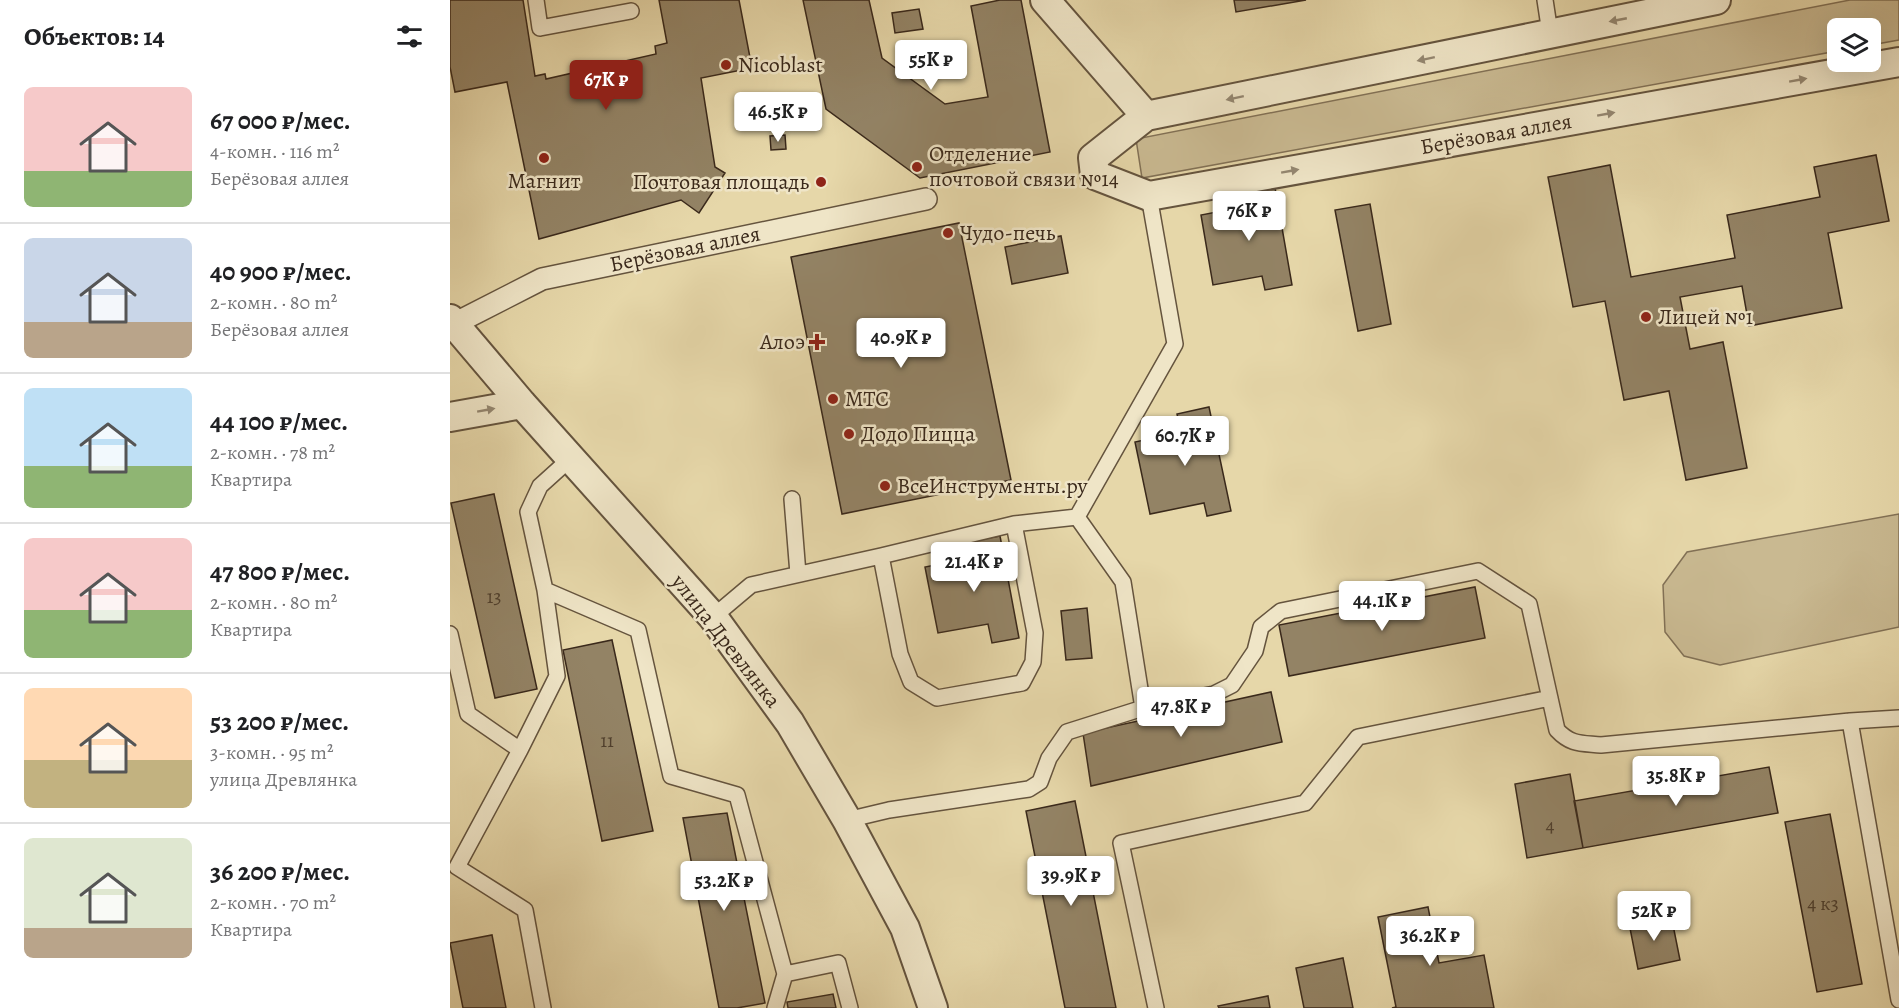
<!DOCTYPE html>
<html lang="ru">
<head>
<meta charset="utf-8">
<style>
	:root { --surface:#fff; --page:#f2f2f2; --text:#202124; --muted:#757577; --line:#e0e0e0; --accent:#8f2418 }
	body { margin:0; font-family:Alegreya,serif; background:var(--page); color:var(--text); height:100vh; display:flex; flex-direction:column; font-size:22px; white-space:nowrap }
	* { box-sizing:border-box; margin:0 }
	p { font-size:20px; color:var(--muted) }
	.icon { flex:none; width:33px; height:33px; fill:none; stroke:currentColor; stroke-width:2; stroke-linecap:round; stroke-linejoin:round }
	.map { position:relative; flex:1; overflow:hidden }
	.side { display:flex; flex-direction:column; background:var(--surface); width:450px }
	.side>* { flex:none }
	.fabs { position:absolute; left:1377px; top:18px; display:grid; gap:12px }
	.fabs a { display:grid; place-items:center; width:54px; height:54px; border-radius:9px; background:var(--surface); box-shadow:0 6px 24px #0002; font-size:30px }
	.price { position:absolute; translate:-50% -51px; padding:0 14px; border-radius:6px; background:#fff; color:#222; font-size:20px; line-height:39px; filter:drop-shadow(0 2px 3px #0008) }
	.price::after { content:''; position:absolute; left:50%; top:36px; width:18px; height:14px; margin-left:-9px; background:inherit; clip-path:polygon(0 0,100% 0,50% 100%) }
	.price.active { background:var(--accent); color:#fff }
	ul { padding:0; list-style:none }
	li { display:flex; align-items:center; gap:18px; height:150px; padding:0 24px }
	li+li { border-top:2px solid var(--line) }
	li span { display:grid; place-items:center; flex:none; width:168px; height:120px; border-radius:9px; color:#555 }
	li>.icon { margin-inline-start:auto }
	span .icon { width:72px; height:72px; fill:#fffc; stroke-width:1 }
	li b { font-size:26px }
	h2 { display:flex; justify-content:space-between; align-items:center; height:72px; padding:0 24px; font-size:26px }
	main { display:flex; flex:1; min-height:0 }
	.map>svg:first-child { display:block }
	.green { fill:#c9b991; stroke:#827156; stroke-width:1.5 }
	.building { fill:#938365; stroke:#3a291b; stroke-width:1.5 }
	.lines { fill:none; stroke-linecap:round; stroke-linejoin:round }
	.service-casing { stroke:#65543e; stroke-width:18 }
	.pedestrian-casing { stroke:#65543e; stroke-width:24 }
	.minor-casing { stroke:#65543e; stroke-width:32 }
	.service { stroke:#efe5c7; stroke-width:15 }
	.pedestrian { stroke:#efe5c7; stroke-width:21 }
	.minor { stroke:#efe5c7; stroke-width:28 }
	.oneway { fill:#948771 }
	.poi-dot { fill:#8f2418; stroke:#efe5c7; stroke-width:2 }
	.labels { text-anchor:middle; dominant-baseline:central; stroke-width:5; stroke-linejoin:round; paint-order:stroke }
	.number-label { font-size:20px; fill:#50402e }
	.poi-label { font-size:22px; fill:#3a291b; stroke:#efe5c7; text-anchor:start }
	.street-label { font-size:22px; fill:#3a291b; stroke:#efe5c7 }
</style>
</head>
<body>
<main>
<section class="side">
<h2>Объектов: 14<svg class="icon" aria-label="filters" viewBox="0 0 24 24"><path d="M4 7h16M4 17h16"/><circle cx="9" cy="7" r="2"/><circle cx="15" cy="17" r="2"/></svg></h2>
<ul>
<li><span style="background:linear-gradient(#f6c9c9 70%,#8fb573 0)"><svg class="icon" aria-label="home" viewBox="0 0 24 24"><path d="M3 11l9-7 9 7M6 9v11h12V9"/></svg></span><div><b>67 000 ₽/мес.</b><p>4-комн. · 116 m²</p><p>Берёзовая аллея</p></div></li>
<li><span style="background:linear-gradient(#c9d6e8 70%,#b9a48a 0)"><svg class="icon" aria-label="home" viewBox="0 0 24 24"><path d="M3 11l9-7 9 7M6 9v11h12V9"/></svg></span><div><b>40 900 ₽/мес.</b><p>2-комн. · 80 m²</p><p>Берёзовая аллея</p></div></li>
<li><span style="background:linear-gradient(#bfe0f5 65%,#8fb573 0)"><svg class="icon" aria-label="home" viewBox="0 0 24 24"><path d="M3 11l9-7 9 7M6 9v11h12V9"/></svg></span><div><b>44 100 ₽/мес.</b><p>2-комн. · 78 m²</p><p>Квартира</p></div></li>
<li><span style="background:linear-gradient(#f6c9c9 60%,#8fb573 0)"><svg class="icon" aria-label="home" viewBox="0 0 24 24"><path d="M3 11l9-7 9 7M6 9v11h12V9"/></svg></span><div><b>47 800 ₽/мес.</b><p>2-комн. · 80 m²</p><p>Квартира</p></div></li>
<li><span style="background:linear-gradient(#ffd9b3 60%,#c2b280 0)"><svg class="icon" aria-label="home" viewBox="0 0 24 24"><path d="M3 11l9-7 9 7M6 9v11h12V9"/></svg></span><div><b>53 200 ₽/мес.</b><p>3-комн. · 95 m²</p><p>улица Древлянка</p></div></li>
<li><span style="background:linear-gradient(#dfe7d0 75%,#b9a48a 0)"><svg class="icon" aria-label="home" viewBox="0 0 24 24"><path d="M3 11l9-7 9 7M6 9v11h12V9"/></svg></span><div><b>36 200 ₽/мес.</b><p>2-комн. · 70 m²</p><p>Квартира</p></div></li>
</ul>
</section>
<div class="map">
<svg width="1449" height="1008" viewBox="0 0 1449 1008">
	<rect width="100%" height="100%" fill="#e6d7a9"/>
	<filter id="stains"><feTurbulence type="fractalNoise" baseFrequency=".00333" numOctaves="4"/><feColorMatrix values="0 0 0 0 .2 0 0 0 0 .09 0 0 0 0 .02 0 0 0 .5 -.17"/></filter>
	<radialGradient id="worn" r=".72"><stop offset=".6" stop-color="#630" stop-opacity="0"/><stop offset="1" stop-color="#630" stop-opacity=".3"/></radialGradient>
	<path class="green" d="M1400,0h49v40l-28,5 -1,-17h-32l-1,23 -695,127 -6,-39z
		M1449,514v113l-179,38 -36,-9 -19,-24 -2,-47 24,-33z"/>
	<path class="building" d="M0,0h73l12,76 10,-2 1,5 110,-25 -1,-8 12,-3 -8,-43h80l13,68 -51,10 14,89 10,6 -26,40 -18,-13 -142,39 -32,-157 -52,10 -5,-25z
		M353,0h66l13,58 63,46 43,-7 -17,-91 29,-6h21l29,152 -130,26 -94,-69z
		M784,0h72l-70,12z
		M469,9l4,20 -28,4 -3,-20z
		M335,135l1,14 -15,1 -1,-14z
		M1426,155l13,66 -61,12 14,75 -93,18 -7,-40 -62,11 10,52 33,-7 24,126 -61,12 -17,-89 -45,9 -19,-99 -32,6 -25,-130 62,-12 21,112 104,-19 -8,-43 93,-18 -6,-30z
		M824,182l18,103 -27,5 -3,-14 -49,9 -12,-70 52,-10 -3,-19z
		M920,204l21,120 -33,7 -23,-121z
		M509,223l52,257 -169,34 -51,-257z
		M611,236l7,37 -56,11 -7,-37z
		M759,407l22,104 -24,5 -3,-13 -54,11 -15,-72 46,-10 -4,-18z
		M44,494l43,195 -42,9 -44,-195z
		M550,536l19,102 -27,5 -4,-19 -50,9 -13,-66 55,-11 -3,-16z
		M1025,587l10,51 -196,38 -10,-51z
		M637,608l5,50 -26,2 -5,-49z
		M162,640l41,191 -51,10 -39,-191z
		M821,692l11,50 -191,44 -8,-53z
		M1319,767l9,46 -195,35 -9,-47z
		M1120,774l13,74 -56,10 -12,-74z
		M625,801l41,207h-51l-39,-197z
		M277,813l38,190 -28,5h-18l-36,-190z
		M1380,814l32,170 -45,8 -32,-170z
		M978,907l11,56 45,-8 10,53h-102l4,-1 -18,-90z
		M1221,915l9,45 -42,9 -9,-46z
		M42,935l14,73h-43l-13,-65z
		M893,958l10,50h-49l-8,-40z
		M383,994l3,14h-48l-1,-6z
		M818,996l2,12h-51l-1,-2z"/>
	<g class="lines">
		<g class="service-casing">
			<path id="service" d="M86,0l4,28 91,-17
				M1095,0l5,33
				M342,499l6,75
				M431,556l19,98 11,28 26,16 85,-15 11,-21 2,-29 -21,-109
				M95,590l93,40 33,146 66,19 48,179 -10,34
				M263,617l38,-32 130,-29 133,-32 63,-7
				M0,634l18,80 52,36
				M693,708l-20,-126 -46,-65 98,-173 -26,-148
				M1400,721l49,279
				M397,820l42,-10 140,-21 11,-7 9,-24 18,-26 76,-24 71,-14 18,-9 23,-34 6,-24 20,-16 197,-40 51,33 28,126c14,15 24,13 44,15l249,-24 49,-3
				M335,974l53,-11 12,45
				M93,1008l-18,-98 -68,-43 63,-117 37,-74 -12,-86 -17,-78 12,-26 31,-28
				M706,1008l-35,-165 184,-40 53,-66 192,-39"/>
		</g>
		<g class="pedestrian-casing">
			<path id="pedestrian" d="M4,324l88,-45 384,-80"/>
		</g>
		<g class="minor-casing">
			<path id="minor" d="M595,0l101,116
				M1266,0l-570,116 -53,42 2,17 54,21 750,-134
				M0,319l72,85 191,213 77,106 57,97 58,108 28,80
				M0,417l72,-13"/>
		</g>
		<use href="#service" class="service"/>
		<use href="#pedestrian" class="pedestrian"/>
		<use href="#minor" class="minor"/>
	</g>
	<defs><path id="oneway-solid" d="M-6-.8H1V-3.2L6.5 0L1 3.2V.8H-6Z" transform="scale(1.5)"/></defs>
	<g class="oneway">
		<use href="#oneway-solid" transform="translate(1168 20) rotate(169)"/>
		<use href="#oneway-solid" transform="translate(976 59) rotate(168)"/>
		<use href="#oneway-solid" transform="translate(1348 80) rotate(-10)"/>
		<use href="#oneway-solid" transform="translate(785 98) rotate(168)"/>
		<use href="#oneway-solid" transform="translate(1156 114) rotate(-10)"/>
		<use href="#oneway-solid" transform="translate(840 171) rotate(-10)"/>
		<use href="#oneway-solid" transform="translate(36 410) rotate(-10)"/>
	</g>
	<g class="poi-dot">
		<circle cx="276" cy="65" r="6"/>
		<circle cx="94" cy="158" r="6"/>
		<circle cx="467" cy="167" r="6"/>
		<circle cx="371" cy="182" r="6"/>
		<circle cx="498" cy="233" r="6"/>
		<circle cx="1196" cy="317" r="6"/>
		<path d="M364 333h6v6h6v6h-6v6h-6v-6h-6v-6h6z"/>
		<circle cx="383" cy="399" r="6"/>
		<circle cx="399" cy="434" r="6"/>
		<circle cx="435" cy="486" r="6"/>
	</g>
	<g class="labels">
		<g class="number-label">
			<text x="44" y="596">13</text>
			<text x="157" y="740">11</text>
			<text x="1100" y="825">4</text>
			<text x="1373" y="903">4 к3</text>
		</g>
		<g class="poi-label">
			<text x="288" y="65">Nicoblast</text>
			<text x="479" y="154">Отделение<tspan x="479" dy="25">почтовой связи №14</tspan></text>
			<text x="94" y="181" text-anchor="middle">Магнит</text>
			<text x="359" y="182" text-anchor="end">Почтовая площадь</text>
			<text x="510" y="233">Чудо-печь</text>
			<text x="1208" y="317">Лицей №1</text>
			<text x="355" y="342" text-anchor="end">Алоэ</text>
			<text x="395" y="399">МТС</text>
			<text x="411" y="434">Додо Пицца</text>
			<text x="447" y="486">ВсеИнструменты.ру</text>
		</g>
		<g class="street-label">
			<text transform="translate(1046 134) rotate(-10)">Берёзовая аллея</text>
			<text transform="translate(235 249) rotate(-12)">Берёзовая аллея</text>
			<text transform="translate(276 641) rotate(52)">улица Древлянка</text>
		</g>
	</g>
	<rect width="100%" height="100%" filter="url(#stains)"/>
	<rect width="100%" height="100%" fill="url(#worn)"/>
</svg>
<div class="fabs">
<a><svg class="icon" aria-label="layers" viewBox="0 0 24 24"><path d="M12 4l9 5-9 5-9-5zM3 14l9 5 9-5"/></svg></a>
</div>
<b class="price" style="left:481px;top:91px">55K ₽</b>
<b class="price active" style="left:156px;top:111px">67K ₽</b>
<b class="price" style="left:328px;top:143px">46.5K ₽</b>
<b class="price" style="left:799px;top:242px">76K ₽</b>
<b class="price" style="left:451px;top:369px">40.9K ₽</b>
<b class="price" style="left:735px;top:467px">60.7K ₽</b>
<b class="price" style="left:524px;top:593px">21.4K ₽</b>
<b class="price" style="left:932px;top:632px">44.1K ₽</b>
<b class="price" style="left:731px;top:738px">47.8K ₽</b>
<b class="price" style="left:1226px;top:807px">35.8K ₽</b>
<b class="price" style="left:621px;top:907px">39.9K ₽</b>
<b class="price" style="left:274px;top:912px">53.2K ₽</b>
<b class="price" style="left:1204px;top:942px">52K ₽</b>
<b class="price" style="left:980px;top:967px">36.2K ₽</b>
</div>
</main>
</body>
</html>
